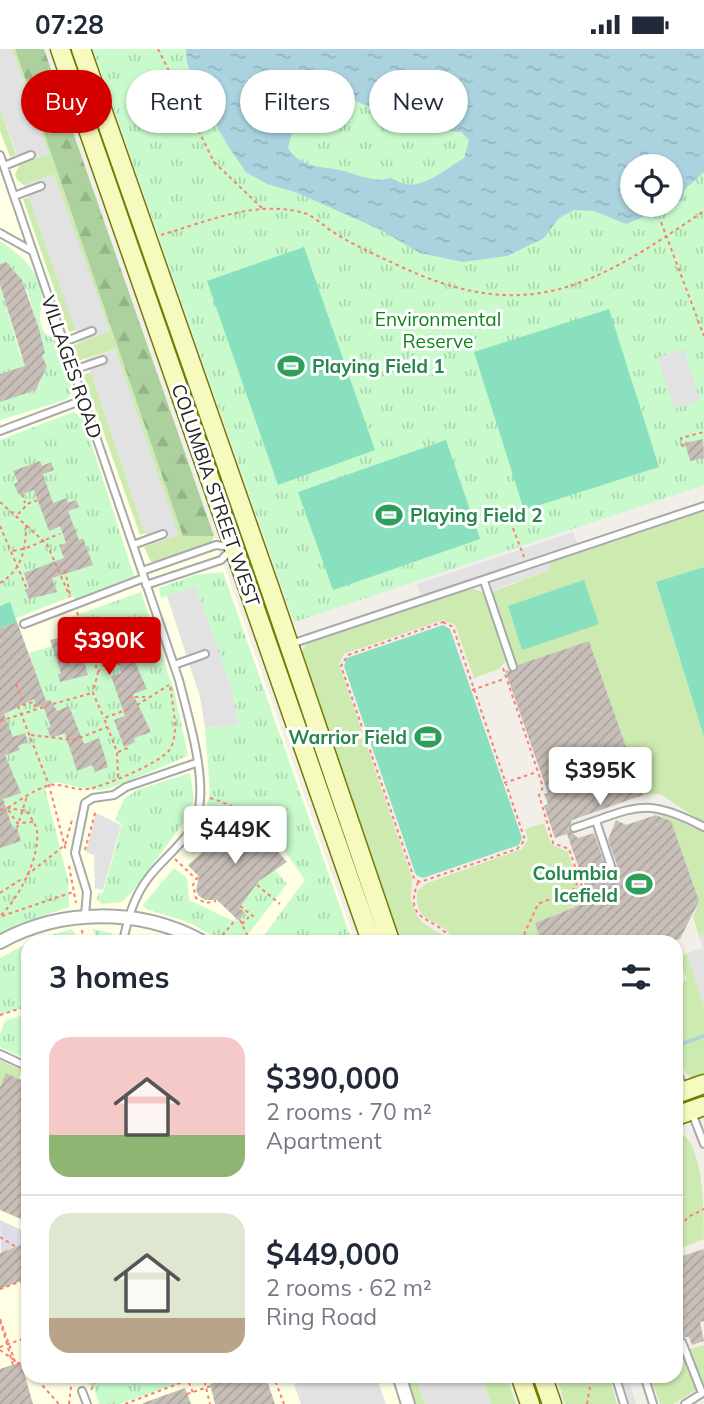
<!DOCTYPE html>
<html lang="en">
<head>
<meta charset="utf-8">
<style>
	:root { --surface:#fff; --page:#f2f2f3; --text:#1f2937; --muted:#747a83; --line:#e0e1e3; --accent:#d40000 }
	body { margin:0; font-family:Mulish,sans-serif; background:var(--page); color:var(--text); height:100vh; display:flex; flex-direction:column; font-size:26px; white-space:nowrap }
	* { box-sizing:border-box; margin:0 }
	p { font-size:23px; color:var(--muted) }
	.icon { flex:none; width:38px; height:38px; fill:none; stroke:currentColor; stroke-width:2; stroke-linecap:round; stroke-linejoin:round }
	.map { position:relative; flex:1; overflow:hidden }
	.side { position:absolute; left:21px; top:886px; width:662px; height:448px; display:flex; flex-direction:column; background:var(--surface); border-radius:21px; box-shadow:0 2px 5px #0004 }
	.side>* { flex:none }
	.banner { position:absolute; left:21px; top:21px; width:663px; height:63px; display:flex; gap:14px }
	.controls { position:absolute; left:620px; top:105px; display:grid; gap:14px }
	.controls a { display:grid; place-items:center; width:63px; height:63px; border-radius:50%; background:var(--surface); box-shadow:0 2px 5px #0004; font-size:35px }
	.price { position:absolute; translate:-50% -60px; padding:0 16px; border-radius:7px; background:#fff; color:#222; font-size:23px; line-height:46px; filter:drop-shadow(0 2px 4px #0008) }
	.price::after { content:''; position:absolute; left:50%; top:42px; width:21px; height:16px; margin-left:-10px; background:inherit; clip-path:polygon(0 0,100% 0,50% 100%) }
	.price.current { background:var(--accent); color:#fff }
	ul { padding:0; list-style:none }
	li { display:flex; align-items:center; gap:21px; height:175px; padding:0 28px }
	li+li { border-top:2px solid var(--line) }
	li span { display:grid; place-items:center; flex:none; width:196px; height:140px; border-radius:21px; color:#555 }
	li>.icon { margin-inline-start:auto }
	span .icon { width:84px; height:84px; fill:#fffc; stroke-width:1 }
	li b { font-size:30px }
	h2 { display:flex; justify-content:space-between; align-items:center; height:84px; padding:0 28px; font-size:30px }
	.tag { padding:0 24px; border-radius:32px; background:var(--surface); box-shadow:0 2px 5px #0004; font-size:24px; line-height:63px }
	.tag.current { background:var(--accent); color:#fff }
	.status { display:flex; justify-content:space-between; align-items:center; height:49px; padding:0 35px; background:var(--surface); direction:ltr }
	.status svg { height:19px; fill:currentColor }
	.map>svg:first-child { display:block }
	.education { fill:#ffffe5 }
	.grass { fill:#cdebb0 }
	.forest { fill:url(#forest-firs) }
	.park { fill:url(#park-tufts); fill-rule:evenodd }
	.pitch { fill:#88e0be }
	.parking { fill:#e2e2e2 }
	.plaza { fill:#dddde8 }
	.water { fill:url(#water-ripples); fill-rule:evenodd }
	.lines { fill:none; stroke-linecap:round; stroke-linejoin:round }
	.stream { stroke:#aad3df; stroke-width:3.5 }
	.building { fill:url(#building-hatch) }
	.lane-casing { stroke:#a9a9a9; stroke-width:10 }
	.street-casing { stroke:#a9a9a9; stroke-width:16 }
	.secondary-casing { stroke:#707d05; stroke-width:21 }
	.path { stroke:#fa8072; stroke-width:2; stroke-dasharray:3.5 3.5; stroke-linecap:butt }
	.lane { stroke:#fff; stroke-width:6 }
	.street { stroke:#fff; stroke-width:12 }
	.secondary { stroke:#f7fabf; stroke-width:18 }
	.path-bridge { stroke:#fa8072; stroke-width:2; stroke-dasharray:3.5 3.5; stroke-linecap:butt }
	.labels { text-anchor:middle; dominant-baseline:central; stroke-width:6; stroke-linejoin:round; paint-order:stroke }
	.park-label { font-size:19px; fill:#0c8416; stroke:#fff }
	.leisure-label { font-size:19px; font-weight:bold; fill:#27864d; stroke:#fff; text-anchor:start }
	.street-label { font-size:19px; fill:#222; stroke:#fff }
</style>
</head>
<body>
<div class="status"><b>07:28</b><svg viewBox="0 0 49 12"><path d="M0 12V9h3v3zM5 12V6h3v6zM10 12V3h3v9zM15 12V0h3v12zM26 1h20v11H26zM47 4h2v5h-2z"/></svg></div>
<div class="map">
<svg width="704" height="1355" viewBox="0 0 704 1355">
	<defs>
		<pattern id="forest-firs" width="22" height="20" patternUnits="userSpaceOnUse" patternTransform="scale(1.75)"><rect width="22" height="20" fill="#add19e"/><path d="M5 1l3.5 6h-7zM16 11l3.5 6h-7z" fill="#95b388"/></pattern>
		<pattern id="park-tufts" width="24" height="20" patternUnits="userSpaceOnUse" patternTransform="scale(1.75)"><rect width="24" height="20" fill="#c8facc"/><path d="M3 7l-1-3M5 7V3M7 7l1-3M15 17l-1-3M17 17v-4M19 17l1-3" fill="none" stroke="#acd6af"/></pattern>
		<pattern id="water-ripples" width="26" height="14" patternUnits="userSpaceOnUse" patternTransform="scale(1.75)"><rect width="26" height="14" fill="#aad3df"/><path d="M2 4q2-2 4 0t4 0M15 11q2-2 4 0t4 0" fill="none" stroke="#92b5bf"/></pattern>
		<pattern id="building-hatch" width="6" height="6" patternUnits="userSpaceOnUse" patternTransform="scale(1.75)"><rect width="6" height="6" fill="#c7bfb8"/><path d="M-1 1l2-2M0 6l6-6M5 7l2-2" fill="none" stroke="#aba49e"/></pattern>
	</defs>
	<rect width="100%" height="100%" fill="#f2efe9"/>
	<path class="education" d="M0,0h44l311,892h-327v434l478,1 10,28h-516z"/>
	<path class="grass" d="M12,0h3l168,486 31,1 -3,8 -55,19 -5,-1 -7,-15 34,-12 -63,-186 -37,12 -5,-16 36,-14 -55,-156 -30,10 -7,-5 -2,-6 5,-10 28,-10z
		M0,59l16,47 -6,2 -10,-26z
		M29,148l47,133 -7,2 -46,-133z
		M91,323l54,161 -5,2 -57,-160z
		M704,460v58l-48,16 48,154v86l-44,-29 -17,1 -54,-154 -74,25 -24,-74 59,-22 -2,-8z
		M247,511l5,1 132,380h-7z
		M474,540l11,4 22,67 -8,9 -25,9 -19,-53 -12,-5 -99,34 -5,10 73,214 -1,22 6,16 6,7 24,15 4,-2c-11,-20 -37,-9 -34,-45l10,-8 95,-34 6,-9 -3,-11 19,-6 7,21 17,8 18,54 -12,1 -39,16 6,18h-143l-99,-284 8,-14 11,-7 140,-46z
		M657,765l16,4 31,14v102l-5,2 -6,-19 6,-16 -28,-80z
		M687,904l17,53v69l-12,4c-24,-21 -16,-66 -16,-95l11,-4 -5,-12 -6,1v-10z
		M0,1011l21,10 -2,9 -13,-5 -6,13z
		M680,1085c24,8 24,81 24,105l-28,11v-115z
		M676,1293l4,10 24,-7v40l-31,19h-13l-10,-28 26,-1z
		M406,1327h9l10,28h-9z
		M481,1327h25l10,28h-25z
		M556,1327h53l8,28h-52z"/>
	<path class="forest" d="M15,0h29l170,487h-31z"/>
	<path class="park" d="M93,0h611v436l-410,137zM632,117h38v39h-38z
		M0,192c18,11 41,32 42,55 1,12 -5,19 0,32 3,8 11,9 15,15 8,11 16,40 14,52l-6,5 -65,20v-18l33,-11 -1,-4h6l9,-21 -5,-10 3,-3 -18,-63 -15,-22 -3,2 -9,-6z
		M0,236l21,72 4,-1v11l-25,7z
		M73,363l10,5 51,159 -59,24 -2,-4 -57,22 -6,-15 -10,3v-166z
		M223,523l129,369h-92l45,-61 -22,-32 -46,-42 -35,23 8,-37 -5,-64 34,-3 -8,-38 -35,-101 -35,12 -2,-10 36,-13z
		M141,543l34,102 13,62c-14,5 -79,35 -88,34 -14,0 -30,-5 -44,-8l-11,7 23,91 1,27 -50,17 -19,11v-221l43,-19 -14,-42 23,-7 9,1 -4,-25z
		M190,724l4,26 -5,16 -57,77 -10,10 -20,2 -5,-4 1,-7h5l19,-69 -7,-4 9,-21 13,-9z
		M174,819l13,10 2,22 42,20 8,1 6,-9 -6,-4 20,-27 15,-12 13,15 -44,57h-21l-32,-18 -44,-14 -3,-4z
		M72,880l3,5 -4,7h-40z
		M93,880l18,4 3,7 -17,1z
		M28,894v63l-28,9v-57z
		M28,964v47l-28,-13v-13l5,-13z
		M76,1327v-1l135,1 -4,1 1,4 -6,2 -2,-7 -81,28h-20l-5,-16z"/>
	<path class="pitch" d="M304,198l71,203 -97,35 -71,-204z
		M609,260l50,158 -135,43 -50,-158z
		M446,391l34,99 -147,51 -35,-98z
		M704,518v170l-48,-155z
		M584,531l15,44 -77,26 -14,-44z
		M10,553l7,20 -17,6v-22z
		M443,576l7,4 72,209 -3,7 -96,33 -7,-3 -72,-209 3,-8z"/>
	<path class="parking" d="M0,0h12l37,105 -29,10 -20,-56z
		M54,125l56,157 -30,11 -56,-157z
		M115,300l64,186 -30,10 -63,-186z
		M684,300l16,51 -26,9 -16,-52z
		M573,483l7,19 -32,11 2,8 -57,20 -4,-14 -67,22 -5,-14z
		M196,537l35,101 8,38 -34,3 -5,-31 -33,-101z
		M96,764l25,12 -18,65 -8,-2 -1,-33 -8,-3z
		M704,885v72l-17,-53 16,-5 -4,-12z
		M317,1327h59l10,28h-85l-7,-20z
		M415,1327h66l10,28h-66z
		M620,1327h7l9,28h-7z"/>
	<path class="plaza" d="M0,1171l28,13v9l-27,11z"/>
	<path class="water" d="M186,0h518v123l-20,18 -1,10 -57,24 -32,-13 -20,-1 -15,8 -15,20 -37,18 -44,6 -43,-9 -39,-23 -86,-38 -28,-8 -21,-12 -18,-26 -28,-51 -13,-32zM328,41l97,39 36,3 8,8 -5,18c-15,9 -39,30 -58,26 -5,0 -11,-5 -16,-6 -16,5 -28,-2 -43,-6 -21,-7 -44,-1 -59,-24l10,-38 16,-19zM632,117h38v39h-38z"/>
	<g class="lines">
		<path class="stream" d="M676,997l28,-10"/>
	</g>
	<path class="building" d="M6,213l16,18 17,49 6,24 -3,3 5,10 -11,24 -36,12v-28l25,-8 -25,-81v-21z
		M703,390l1,19 -14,3 -5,-18z
		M40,412l2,5 9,-4 3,8 -11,4 10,29 14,-5 1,5 8,-3 3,7 -11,4 11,29 4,-2 10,27 -41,13 5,14 -28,7 -4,-9 4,-2 -5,-15 40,-15 -5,-13 7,-2 -6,-17 -11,5 -15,-41 -15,5 -5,-11 4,-2 -5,-11z
		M17,573l29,79 4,-1 7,11 12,-5 15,38 15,-6 9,29 -13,5 -3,-7 -15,6 -12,-38 -14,5 -4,-10 4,-1 -8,-21 -6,1 -3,-8 -30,15 9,23 12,-4 3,9 -10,4 2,4 -15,5 16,38 -18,6 10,30 4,-1 4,13 -21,7v-220z
		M118,574l12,38 4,-1 13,29 -14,5 18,38 -17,6 1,4 -11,5 -10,-27 11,-4 -14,-40 10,-3 -5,-20 -4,-2 -28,10 4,14 -28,7 -2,-8 3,-1 -11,-33 8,-2 3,9 6,3 27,-9 -3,-9z
		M589,592l54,154 -71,25 -4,9 10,9 16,-5 12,35 6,4 5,-7 -9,-25 8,-20 10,5 30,-10 15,6 28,80 -19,38 -8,2h-131l-6,-18 50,-20 -1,-4 5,-2 -22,-63 -12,4 -11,-32 4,-2 -4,-10 4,-1 -43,-123 10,2 3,-7z
		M245,766l42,47 -28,19 -20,27 6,4 -6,9 -22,-21h-12l-7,-5 -2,-6 3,-12 -11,-12z
		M6,1024l22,10v139l-28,-12v-123z
		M28,1193v36l-28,11v-36z
		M704,1200v72l-4,1 4,19 -12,4 -3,-8h-8l-5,4v-83z
		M21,1313l12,42h-33v-35z
		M234,1326h31l10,29h-60l-5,-20z
		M185,1339l6,16h-48v-1z"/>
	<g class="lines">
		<g class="lane-casing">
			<path id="lane" d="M0,106l179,525c9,37 28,96 19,133 -6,25 -34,44 -49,64 -15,19 -21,41 -26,64
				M4,117l27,-11
				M14,147l27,-10
				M0,184l32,18
				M64,293l28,-11
				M73,321l30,-10
				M0,382l83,-31
				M133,496l30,-11
				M142,522l74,-26 16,2
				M484,532l29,86
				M146,536l75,-25 10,-10
				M24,575l120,-46
				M291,595l413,-138
				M174,616l31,-11
				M596,772l15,45
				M574,779c62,-20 69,-33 130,-1
				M85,866l2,-23 -12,-39 10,-50 8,-5 21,-3 12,-8 70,-24
				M0,1005l28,13
				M676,1018l7,21
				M692,1064l12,31
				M682,1293l20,51
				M615,1326l9,29
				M644,1326l9,29
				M82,1342l5,13
				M685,1355l19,-12"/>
		</g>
		<g class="street-casing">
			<path id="street" d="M0,893c61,-34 140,-34 201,-1
				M399,1326l9,29"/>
		</g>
		<g class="secondary-casing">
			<path id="secondary" d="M60,0l311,892
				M81,0l188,537 121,355
				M676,1045l28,-10
				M676,1067l28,-10
				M520,1326l10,29
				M542,1326l10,29"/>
		</g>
		<path class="path" d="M158,0l56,113 49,47
			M661,173l43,114
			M161,186c45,-13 98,-37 146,-21 9,4 18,13 26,18 20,13 41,22 62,32 132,63 197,23 309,-53
			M683,398l-2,-9 23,-6
			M22,445l3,9
			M0,453l47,42 23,53
			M18,465l11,-11 13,-4
			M0,477l27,63
			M513,479l11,29
			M13,502c19,-3 29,-11 47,-17
			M65,521l5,25
			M0,534c22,-13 26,-34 26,-58
			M77,563l21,60 -5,21 11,25
			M443,573l10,5 72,213 -8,9 -97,33 -6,-4 -73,-212 7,-11z
			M63,599l17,-28
			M116,607l2,8 8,-2
			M131,611l29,-10
			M503,619l40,119 -4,8 14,48 16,6 17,49
			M98,623l12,-15 6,-2
			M16,635l8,21 10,-3 2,6
			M472,641l32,-11
			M128,648h17
			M53,655l39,-11
			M137,656l32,-20
			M18,657l31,79 17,66
			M0,672l47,-15
			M31,686l43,5 33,-13
			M118,703l12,-5
			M118,728l-1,-25 -13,-34 25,-9
			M504,734l33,-11
			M210,749c30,9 49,23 69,46l-5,4
			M0,761l7,-2 20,3c3,6 9,13 10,20 3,27 -18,67 -37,85
			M33,773l-16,1 -10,-15c14,-8 27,-19 43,-23 12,-2 25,6 37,4 16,-2 76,-27 83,-40 10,-16 2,-46 0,-64
			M17,779l10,-32
			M85,801l11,-40
			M175,810l21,20
			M69,817l7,37
			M27,826l38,-30 7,-25
			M198,828l-5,8 3,13 10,5 10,-2
			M418,833c-17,44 23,34 33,59
			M257,836l23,19
			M0,844l23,-15
			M240,857l13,10 -3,1
			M2,867l71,-24
			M240,871l10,21
			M242,875l7,-7
			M82,881l1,11
			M218,892l18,-22
			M521,892l17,-37 36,-15 4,-8
			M0,966l28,-9
			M24,1032l2,-5
			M676,1183l12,-15 16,-8
			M0,1188l16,10
			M0,1240l28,-10
			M0,1272l14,47
			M0,1298l28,-10
			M0,1301l28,20
			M33,1326l26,29
			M203,1326l7,29
			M273,1326l11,29
			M91,1341l7,-15
			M187,1345l24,-8
			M69,1355l3,-26
			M125,1355l63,-24 5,13
			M587,1355l5,-29"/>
		<use href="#lane" class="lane"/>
		<use href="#street" class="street"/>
		<use href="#secondary" class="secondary"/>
		<path class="path-bridge" d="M0,1270l17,48"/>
	</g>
	<defs>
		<g id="stadium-bare" transform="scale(2.1)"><path d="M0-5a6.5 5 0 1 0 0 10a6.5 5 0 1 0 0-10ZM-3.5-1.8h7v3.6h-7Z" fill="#2e9e5b" stroke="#fff" stroke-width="2.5" paint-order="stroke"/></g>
	</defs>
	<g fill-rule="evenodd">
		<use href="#stadium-bare" x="291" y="317"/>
		<use href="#stadium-bare" x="389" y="466"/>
		<use href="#stadium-bare" x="428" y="688"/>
		<use href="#stadium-bare" x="639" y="835"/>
	</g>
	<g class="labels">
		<g class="park-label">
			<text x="438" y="270">Environmental<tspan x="438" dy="22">Reserve</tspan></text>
		</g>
		<g class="leisure-label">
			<text x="312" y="317">Playing Field 1</text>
			<text x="410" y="466">Playing Field 2</text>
			<text x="407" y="688" text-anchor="end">Warrior Field</text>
			<text x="618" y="824" text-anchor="end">Columbia<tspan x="618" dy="22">Icefield</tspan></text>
		</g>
		<g class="street-label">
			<text transform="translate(72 318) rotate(71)">VILLAGES ROAD</text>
			<text transform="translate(216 446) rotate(71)">COLUMBIA STREET WEST</text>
		</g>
	</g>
</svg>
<div class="controls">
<a><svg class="icon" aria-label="locate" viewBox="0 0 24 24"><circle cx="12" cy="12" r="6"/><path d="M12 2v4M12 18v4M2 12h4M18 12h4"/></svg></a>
</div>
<b class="price current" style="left:109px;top:628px">$390K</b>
<b class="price" style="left:600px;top:758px">$395K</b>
<b class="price" style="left:235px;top:817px">$449K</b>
<div class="banner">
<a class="tag current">Buy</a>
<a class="tag">Rent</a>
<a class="tag">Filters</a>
<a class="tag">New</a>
</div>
<section class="side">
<h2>3 homes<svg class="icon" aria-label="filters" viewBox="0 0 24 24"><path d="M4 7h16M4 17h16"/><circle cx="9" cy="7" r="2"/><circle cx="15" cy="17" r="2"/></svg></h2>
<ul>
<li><span style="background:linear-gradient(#f6c9c9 70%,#8fb573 0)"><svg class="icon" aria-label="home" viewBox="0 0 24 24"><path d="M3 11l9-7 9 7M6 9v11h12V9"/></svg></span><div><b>$390,000</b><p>2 rooms · 70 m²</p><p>Apartment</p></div></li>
<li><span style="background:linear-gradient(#dfe7d0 75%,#b9a48a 0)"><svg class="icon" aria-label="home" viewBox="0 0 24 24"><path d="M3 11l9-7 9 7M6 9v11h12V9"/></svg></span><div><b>$449,000</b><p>2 rooms · 62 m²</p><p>Ring Road</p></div></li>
</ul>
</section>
</div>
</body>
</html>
